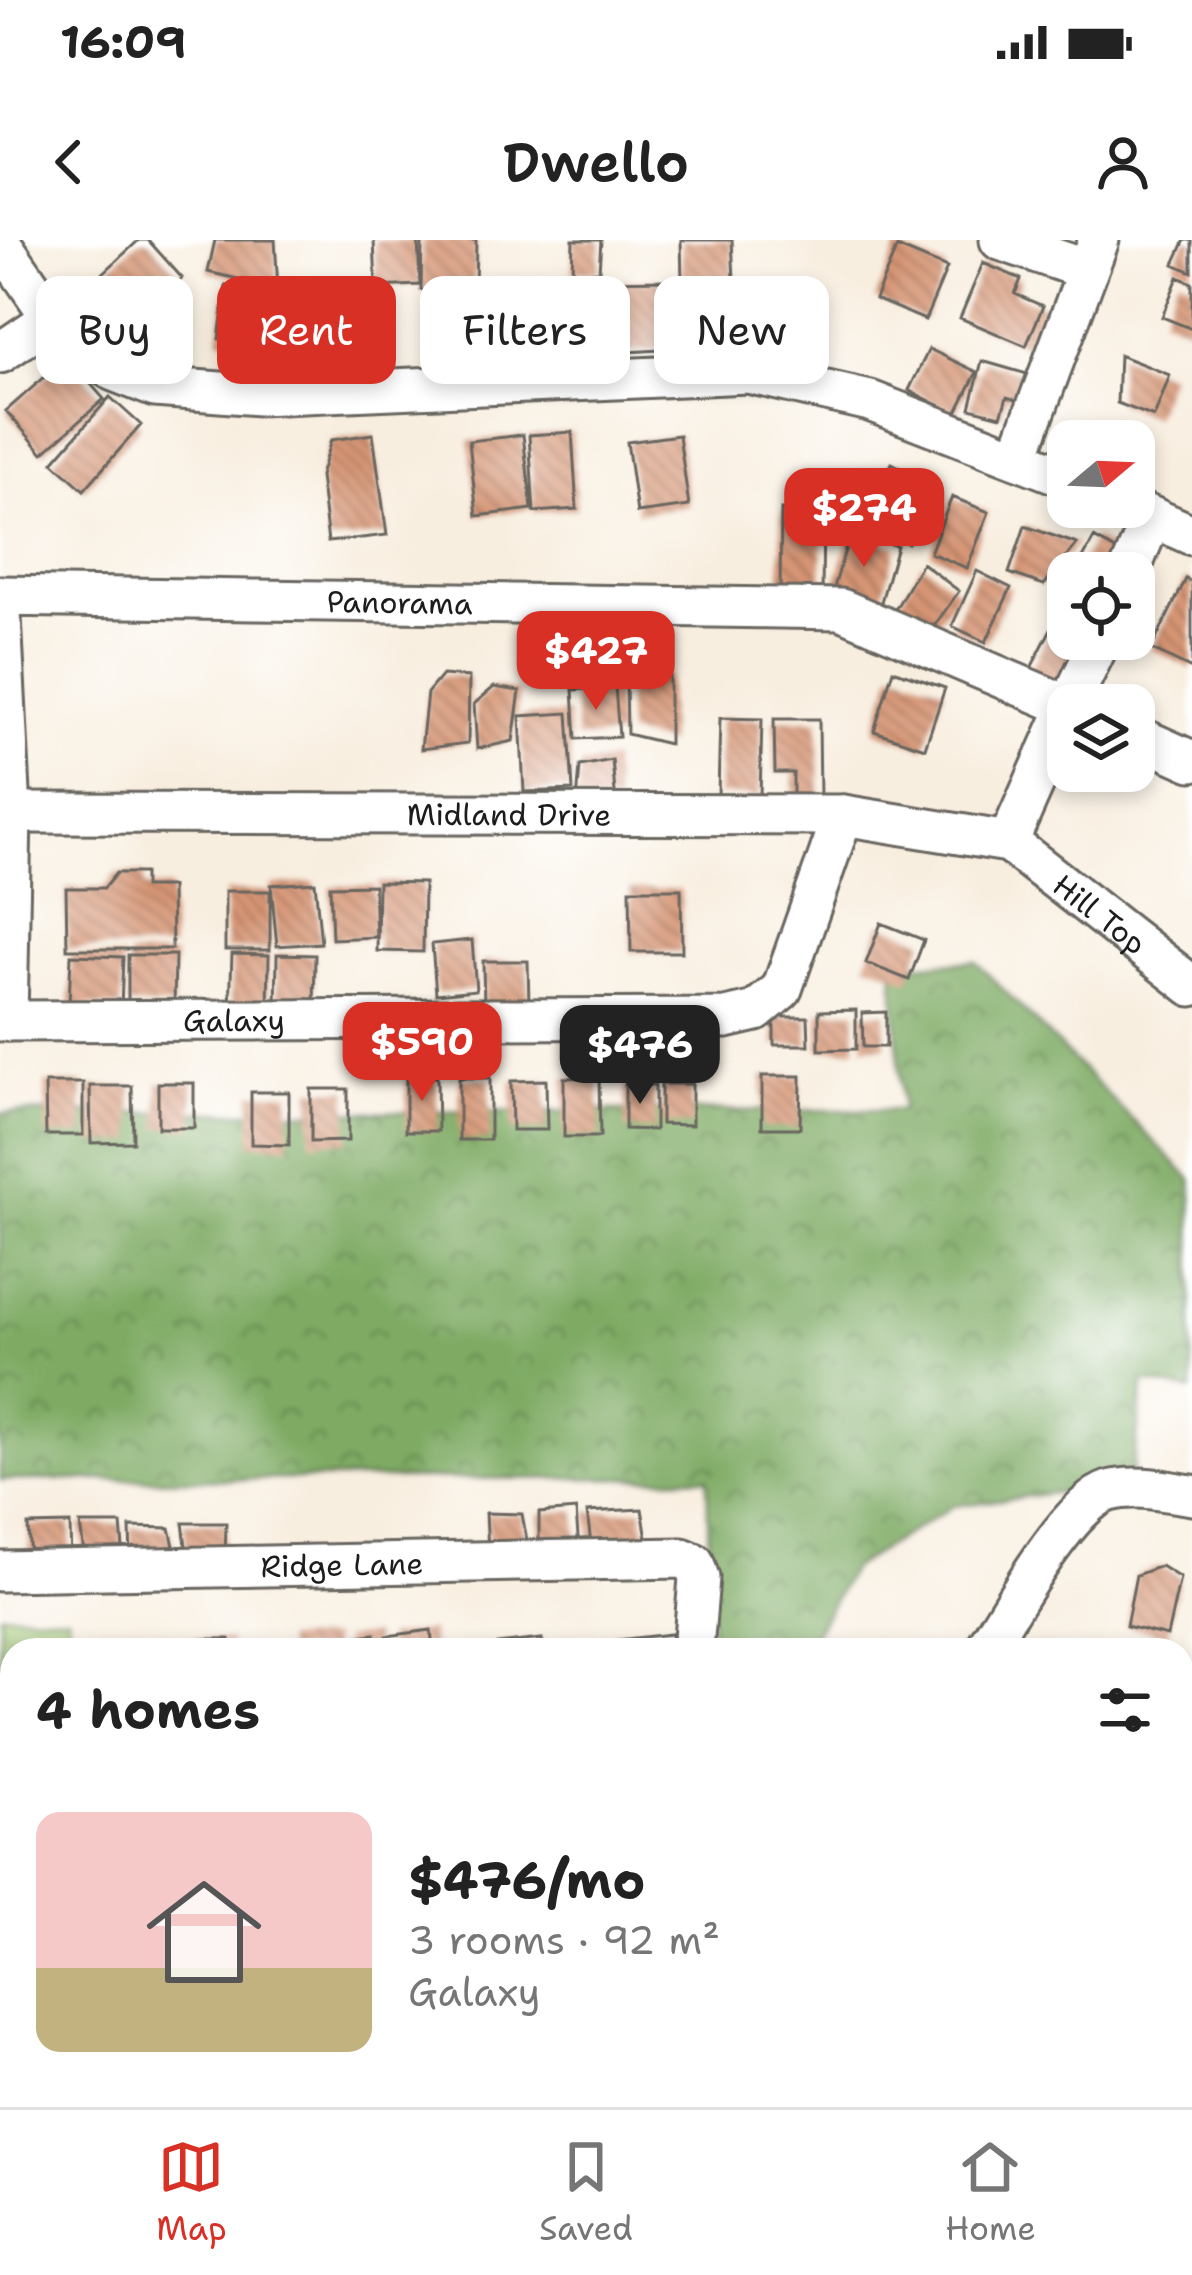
<!DOCTYPE html>
<html lang="en">
<head>
<meta charset="utf-8">
<style>
	:root { --surface:#fff; --page:#f6f6f6; --text:#222; --muted:#767676; --line:#e0e0e0; --accent:#d93025 }
	body { margin:0; font-family:"Shantell Sans",sans-serif; background:var(--page); color:var(--text); height:100vh; display:flex; flex-direction:column; font-size:45px; white-space:nowrap }
	* { box-sizing:border-box; margin:0 }
	p { font-size:39px; color:var(--muted) }
	.icon { flex:none; width:66px; height:66px; fill:none; stroke:currentColor; stroke-width:2; stroke-linecap:round; stroke-linejoin:round }
	.map { position:relative; flex:1; overflow:hidden }
	.panel { position:absolute; left:0px; top:1398px; width:1194px; height:471px; display:flex; flex-direction:column; background:var(--surface); border-radius:36px 36px 0 0; box-shadow:0 6px 18px #0003 }
	.panel>* { flex:none }
	.hud { position:absolute; left:36px; top:36px; width:1122px; height:108px; display:flex; gap:24px }
	.needle { width:78px; rotate:71deg }
	.controls { position:absolute; left:1047px; top:180px; display:grid; gap:24px }
	.controls a { display:grid; place-items:center; width:108px; height:108px; border-radius:24px; background:var(--surface); box-shadow:0 6px 18px #0003; font-size:60px }
	.price { position:absolute; translate:-50% -102px; padding:0 27px; border-radius:24px; background:var(--accent); color:#fff; font-size:39px; line-height:78px; filter:drop-shadow(0 3px 6px #0008) }
	.price::after { content:''; position:absolute; left:50%; top:72px; width:36px; height:27px; margin-left:-18px; background:inherit; clip-path:polygon(0 0,100% 0,50% 100%) }
	.price.on { background:#222; color:#fff }
	ul { padding:0; list-style:none }
	li { display:flex; align-items:center; gap:36px; height:300px; padding:0 36px }
	li+li { border-top:3px solid var(--line) }
	li span { display:grid; place-items:center; flex:none; width:336px; height:240px; border-radius:24px; color:#555 }
	li>.icon { margin-inline-start:auto }
	span .icon { width:144px; height:144px; fill:#fffc; stroke-width:1 }
	li b { font-size:51px }
	h2 { display:flex; justify-content:space-between; align-items:center; height:144px; padding:0 36px; font-size:51px }
	.pill { padding:0 42px; border-radius:24px; background:var(--surface); box-shadow:0 6px 18px #0003; font-size:42px; line-height:108px }
	.pill.on { background:var(--accent); color:#fff }
	.status { display:flex; justify-content:space-between; align-items:center; height:84px; padding:0 60px; background:var(--surface); direction:ltr }
	.status svg { height:33px; fill:currentColor }
	header { display:flex; justify-content:space-between; align-items:center; height:156px; padding:0 36px; background:var(--surface); font-size:54px; font-weight:600 }
	.tab-bar { display:flex; justify-content:space-around; align-items:center; height:168px; border-top:3px solid var(--line); background:var(--surface); font-size:33px; color:var(--muted) }
	.tab-bar a { display:grid; justify-items:center; gap:6px }
	.tab-bar .on { color:var(--accent) }
	.map>svg:first-child { display:block }
	.industrial { fill:#d1c0bd }
	.grass { fill:url(#grass-tufts); stroke:#5d7046; stroke-width:3 }
	.forest { fill:url(#forest-crowns); stroke:#4d6340; stroke-width:3 }
	.lines { fill:none; stroke-linecap:round; stroke-linejoin:round }
	.stream { stroke:#4db2cc; stroke-width:10 }
	.building { fill:url(#building-back-hatch) }
	.minor-casing { stroke:#696660; stroke-width:45 }
	.path { stroke:#696660; stroke-width:6; stroke-dasharray:9 9; stroke-linecap:butt }
	.minor { stroke:#fff; stroke-width:39 }
	.labels { text-anchor:middle; dominant-baseline:central; stroke-width:10; stroke-linejoin:round; paint-order:stroke }
	.street-label { font-size:30px; fill:#1c1c1c; stroke:#fff }
</style>
</head>
<body>
<div class="status"><b>16:09</b><svg viewBox="0 0 49 12"><path d="M0 12V9h3v3zM5 12V6h3v6zM10 12V3h3v9zM15 12V0h3v12zM26 1h20v11H26zM47 4h2v5h-2z"/></svg></div>
<header><svg class="icon" aria-label="back" viewBox="0 0 24 24"><path d="M15 5l-7 7 7 7"/></svg>Dwello<svg class="icon" aria-label="person" viewBox="0 0 24 24"><circle cx="12" cy="8" r="4"/><path d="M4 21q1-7 8-7t8 7"/></svg></header>
<div class="map">
<svg width="1192" height="1867" viewBox="0 0 1192 1867">
	<defs>
		<pattern id="grass-tufts" width="24" height="20" patternUnits="userSpaceOnUse" patternTransform="scale(3)"><rect width="24" height="20" fill="#9ec571"/><path d="M3 7l-1-3M5 7V3M7 7l1-3M15 17l-1-3M17 17v-4M19 17l1-3" fill="none" stroke="#88a961"/></pattern>
		<pattern id="forest-crowns" width="20" height="18" patternUnits="userSpaceOnUse" patternTransform="scale(3)"><rect width="20" height="18" fill="#7eaa63"/><path d="M2 6a3 3 0 1 1 6 0M12 15a3 3 0 1 1 6 0" fill="none" stroke="#668a51"/></pattern>
		<pattern id="building-back-hatch" width="6" height="6" patternUnits="userSpaceOnUse" patternTransform="scale(3)"><rect width="6" height="6" fill="#d69574"/><path d="M-1 5l2 2M0 0l6 6M5-1l2 2" fill="none" stroke="#ad795e"/></pattern>
	</defs>
	<rect width="100%" height="100%" fill="#fff"/>
	<filter id="ink" filterUnits="userSpaceOnUse"><feTurbulence type="fractalNoise" baseFrequency=".00833" numOctaves="2"/><feDisplacementMap in="SourceGraphic" scale="24" xChannelSelector="R" yChannelSelector="G"/><feConvolveMatrix kernelMatrix="1 2 1 2 8 2 1 2 1" color-interpolation-filters="sRGB"/></filter>
	<filter id="wash" filterUnits="userSpaceOnUse"><feTurbulence type="fractalNoise" baseFrequency=".004" numOctaves="4" result="noise"/><feDisplacementMap in="SourceGraphic" scale="48" xChannelSelector="R" yChannelSelector="G"/><feGaussianBlur stdDeviation="2.7" result="paint"/><feColorMatrix in="noise" values="0 0 0 0 0 0 0 0 0 0 0 0 0 0 0 0 0 1.4 0 .05"/><feComposite in="paint" operator="in"/></filter>
	<g filter="url(#wash)">
		<rect width="100%" height="100%" fill="#f8eedf"/>
		<path class="industrial" d="M0,1809l12,5v43h186l3,10h-201z"/>
		<path class="grass" d="M0,1373l68,3 2,34h-58v105h-12z
			M1182,1583l10,1v283h-609l7,-10h592z"/>
		<path class="forest" d="M975,721l217,219v211l-48,-9 -13,101 -178,23 -101,62 -47,82h-94l-4,-172 -707,2v-367l902,-3 -9,-144z"/>
		<g class="lines">
			<path class="stream" d="M0,1774l12,1
				M219,1857l3,10"/>
		</g>
		<g id="blocks">
			<path class="building" d="M139,0h9l34,38 -45,72 -53,-59z
				M215,0h60l3,48 -70,-16z
				M374,0h44l2,45 -44,2z
				M422,0h54l-1,51 -54,-1z
				M573,0h28l-2,31 -27,2z
				M681,0h51l2,40 -52,2z
				M1185,0h7v32l-18,-8z
				M897,7l50,21 -22,52 -50,-21z
				M983,23l38,16 -6,15 28,12 -17,40 -66,-28z
				M1178,37l14,6v46l-30,-12z
				M582,40l4,83 -54,2 -3,-83z
				M672,40l5,69 -84,5v-73z
				M522,44l6,65 -43,4 -6,-65z
				M226,45l43,6 12,44 -9,10 -53,-6z
				M359,47v15h15l1,33h-13l1,18h-32l-1,-65z
				M783,48l-11,54 -39,2 4,-54z
				M929,109l48,23 -21,42 -47,-24z
				M1119,115l51,20 -16,42 -37,-14z
				M67,117l37,42 -61,54 -37,-42z
				M982,121l59,17 -7,27 -27,-8 -6,19 -31,-8z
				M110,157l31,28 -57,65 -31,-28z
				M572,192l5,77 -43,3 -5,-77z
				M373,194l14,101 -59,7 -8,-66 11,-36z
				M523,195l9,74 -55,7 -8,-75z
				M679,195l10,71 -52,7 -10,-71z
				M892,223l45,23 -29,57 -45,-24z
				M952,257l37,15 -22,56 -37,-15z
				M781,270l42,1 -1,86 -42,-1z
				M1025,286l52,18 -33,41 -35,-12z
				M850,292l47,14 -18,63 -47,-14z
				M1094,298l34,19 -8,16h-45z
				M922,323l37,28 -32,45 -38,-16z
				M977,331l34,17 -25,54 -34,-16z
				M1186,339l6,3v87l-41,-20z
				M1062,367l6,3v29h22l-26,49 -34,-18z
				M893,430l52,18 -20,60 -51,-17z
				M442,435l27,2 -1,66 -47,6 6,-56z
				M626,436h43v68l-42,-10z
				M494,447l26,4 -7,50 -36,8 -3,-45z
				M615,447l4,50 -43,2 -3,-49z
				M568,473l5,77 -49,2 -4,-76z
				M720,478l42,1 -2,78 -42,-2z
				M774,479h45l1,80h-27v-26h-18z
				M612,520l4,43 -39,-1 3,-36z
				M116,633h28v14h27l1,62h-105l-1,-61h38z
				M315,642l6,61 -44,3 -6,-61z
				M378,642l46,1 -1,69 -46,-1z
				M374,645l2,52 -44,2 -2,-53z
				M630,649h51l1,63h-51z
				M225,651h45v59h-45z
				M881,683l43,17 -15,40 -43,-17z
				M472,700l4,50 -40,4 -4,-50z
				M232,714l37,1 -1,54 -38,-1z
				M277,714l38,1 -1,54 -38,-1z
				M71,715l52,2 -2,51 -52,-3z
				M128,715h47l-1,52 -46,-1z
				M483,721h45l1,45h-45z
				M856,770v39l-37,1v-39z
				M886,772v35h-23l-1,-34z
				M774,777h34l1,28h-35z
				M762,836h39l-1,52h-38z
				M437,837l1,54h-32v-53z
				M599,837l1,60h-36v-59z
				M459,838h31v62h-31z
				M546,840l1,50h-35l-1,-49z
				M45,843h38v52h-37z
				M158,843h36v45h-36z
				M661,844h31v41l-31,-1z
				M625,845h30v45l-30,-1z
				M90,846h42l1,56 -42,1z
				M311,849h37v52l-37,1z
				M251,852h38v53l-38,-1z
				M642,1269l7,41 -58,-6 -4,-32z
				M576,1270l3,40 -40,-2v-35z
				M486,1273l36,1 7,38 -41,-1z
				M183,1283h43l-1,36 -38,-5z
				M70,1284l1,38 -41,-1 -2,-36z
				M80,1284h41l3,36h-39z
				M130,1287l40,1 7,32 -46,1z
				M1161,1326l19,12 -13,58 -41,-10 10,-51z
				M431,1390l2,20h-46v-14z
				M375,1394v16h-31l-1,-12z
				M671,1394l2,16h-56l-1,-10z
				M332,1397v13h-46l-1,-11z
				M189,1399h41l1,11h-41z
				M542,1399l2,11h-46l-1,-6z
				M12,1617v58l-12,1v-58z"/>
		</g>
	</g>
	<g filter="url(#ink)">
		<use href="#blocks" fill-opacity="0" stroke="#696660" stroke-width="3"/>
		<g class="lines">
			<g class="minor-casing">
				<g id="minor">
					<path d="M1000,0l84,29"/>
					<path d="M0,2l52,76 29,32 33,21 41,16 104,8 489,-22 122,28 198,77"/>
					<path d="M0,113l52,-35"/>
					<path d="M1018,217l81,-217"/>
					<path d="M1129,267l63,28"/>
					<path d="M1129,333l23,-56"/>
					<path d="M1069,465l32,-66"/>
					<path d="M1134,495l58,26"/>
					<path id="s1" d="M11,573l832,2 165,27 184,144"/>
					<path d="M1008,602l60,-135"/>
					<path id="s2" d="M0,781l726,-3 30,-7 26,-22 61,-174"/>
					<path id="s3" d="M7,781l4,-208 -11,-217 841,13 227,97"/>
					<path id="s4" d="M0,1331l682,-13 12,5 5,15 -6,72"/>
					<path d="M985,1410c23,-37 84,-147 124,-159 27,-7 56,0 83,4"/>
					<path d="M1182,1457l10,1"/>
					<path d="M0,1532l12,-1"/>
					<path d="M0,1746h12"/>
					<path d="M720,1867l3,-10"/>
				</g>
			</g>
			<path class="path" d="M1182,1727l10,3"/>
			<use href="#minor" class="minor"/>
		</g>
	</g>
	<g class="labels">
		<g class="street-label">
			<text stroke="none"><textPath href="#s3" startOffset="825">Panorama</textPath></text>
			<text stroke="none"><textPath href="#s1" startOffset="498">Midland Drive</textPath></text>
			<text stroke="none"><textPath href="#s1" startOffset="1116">Hill Top</textPath></text>
			<text stroke="none"><textPath href="#s2" startOffset="234">Galaxy</textPath></text>
			<text stroke="none"><textPath href="#s4" startOffset="342">Ridge Lane</textPath></text>
		</g>
	</g>
</svg>
<div class="controls">
<a><svg class="needle" viewBox="-14 -14 28 28"><path d="M0-13l5 13h-10z" fill="#e53935"/><path d="M0 13l5-13h-10z" fill="#767676"/></svg></a>
<a><svg class="icon" aria-label="locate" viewBox="0 0 24 24"><circle cx="12" cy="12" r="6"/><path d="M12 2v4M12 18v4M2 12h4M18 12h4"/></svg></a>
<a><svg class="icon" aria-label="layers" viewBox="0 0 24 24"><path d="M12 4l9 5-9 5-9-5zM3 14l9 5 9-5"/></svg></a>
</div>
<b class="price" style="left:864px;top:330px">$274</b>
<b class="price" style="left:596px;top:473px">$427</b>
<b class="price" style="left:422px;top:864px">$590</b>
<b class="price on" style="left:640px;top:867px">$476</b>
<div class="hud">
<a class="pill">Buy</a>
<a class="pill on">Rent</a>
<a class="pill">Filters</a>
<a class="pill">New</a>
</div>
<section class="panel">
<h2>4 homes<svg class="icon" aria-label="filters" viewBox="0 0 24 24"><path d="M4 7h16M4 17h16"/><circle cx="9" cy="7" r="2"/><circle cx="15" cy="17" r="2"/></svg></h2>
<ul>
<li><span style="background:linear-gradient(#f6c9c9 65%,#c2b280 0)"><svg class="icon" aria-label="home" viewBox="0 0 24 24"><path d="M3 11l9-7 9 7M6 9v11h12V9"/></svg></span><div><b>$476/mo</b><p>3 rooms · 92 m²</p><p>Galaxy</p></div></li>
</ul>
</section>
</div>
<nav class="tab-bar">
<a class="on"><svg class="icon" aria-label="map" viewBox="0 0 24 24"><path d="M3 6l6-2 6 2 6-2v14l-6 2-6-2-6 2zM9 4v14M15 6v14"/></svg>Map</a>
<a><svg class="icon" aria-label="saved" viewBox="0 0 24 24"><path d="M7 4h10v16l-5-4-5 4z"/></svg>Saved</a>
<a><svg class="icon" aria-label="home" viewBox="0 0 24 24"><path d="M3 11l9-7 9 7M6 9v11h12V9"/></svg>Home</a>
</nav>
</body>
</html>
